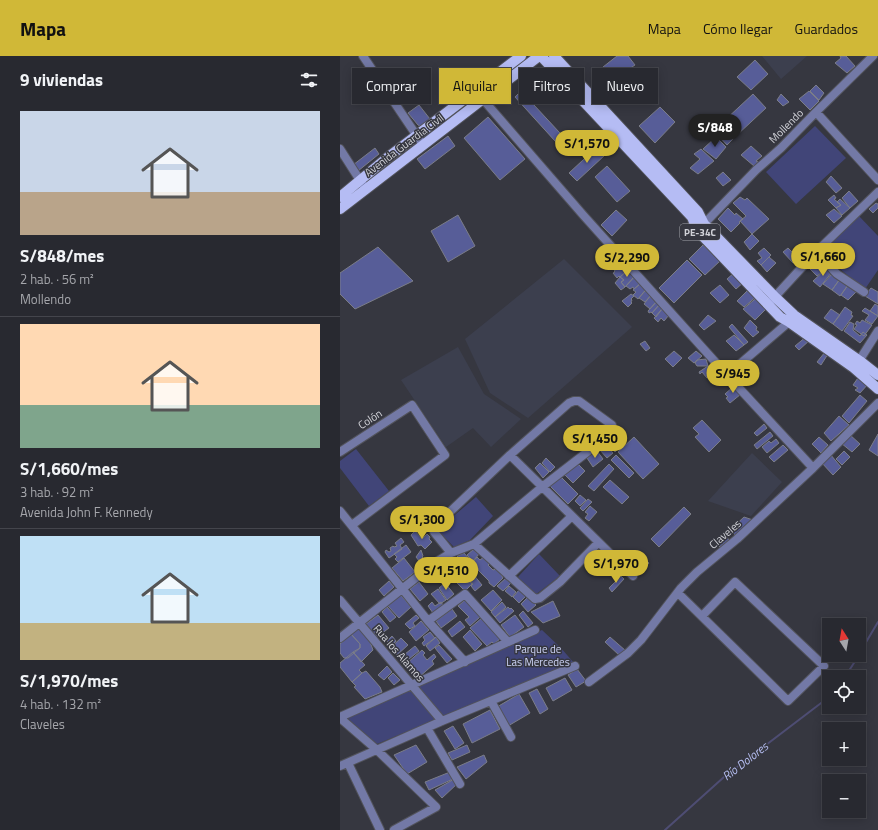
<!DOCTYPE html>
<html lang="es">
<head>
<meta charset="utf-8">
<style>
	:root { --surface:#282930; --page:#34353c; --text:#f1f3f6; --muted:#a5a6ab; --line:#44454c; --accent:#d0b837 }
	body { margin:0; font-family:"Titillium Web",sans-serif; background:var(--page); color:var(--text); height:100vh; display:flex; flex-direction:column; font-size:15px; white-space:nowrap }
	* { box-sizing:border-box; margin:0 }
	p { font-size:13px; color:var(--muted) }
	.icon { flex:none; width:22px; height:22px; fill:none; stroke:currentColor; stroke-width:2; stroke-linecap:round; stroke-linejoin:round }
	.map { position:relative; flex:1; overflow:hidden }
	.side { display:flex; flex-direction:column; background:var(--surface); width:340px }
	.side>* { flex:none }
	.top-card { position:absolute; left:12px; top:12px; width:380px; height:36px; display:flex; gap:8px }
	.needle { width:26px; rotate:349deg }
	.tools { position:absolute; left:482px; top:562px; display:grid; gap:8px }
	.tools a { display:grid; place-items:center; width:44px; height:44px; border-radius:0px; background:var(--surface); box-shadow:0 2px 10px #0003,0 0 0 1px var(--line); font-size:20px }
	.price { position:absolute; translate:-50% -34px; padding:0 9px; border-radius:14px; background:var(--accent); color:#111; font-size:13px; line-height:26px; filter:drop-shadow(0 1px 2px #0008) }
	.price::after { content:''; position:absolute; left:50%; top:24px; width:12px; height:9px; margin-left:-6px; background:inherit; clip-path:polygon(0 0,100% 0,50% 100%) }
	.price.active { background:#222; color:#fff }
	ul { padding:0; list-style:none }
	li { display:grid; align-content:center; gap:8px; height:212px; padding:0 20px }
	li+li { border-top:1px solid var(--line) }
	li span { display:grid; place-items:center; height:124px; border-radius:0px; color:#555 }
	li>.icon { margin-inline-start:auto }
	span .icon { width:72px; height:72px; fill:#fffc; stroke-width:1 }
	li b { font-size:17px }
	h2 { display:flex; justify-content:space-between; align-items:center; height:48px; padding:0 20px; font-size:17px }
	.chip { padding:0 14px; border-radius:0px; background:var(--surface); box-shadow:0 2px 10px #0003,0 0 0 1px var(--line); font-size:14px; line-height:36px }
	.chip.active { background:var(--accent); color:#111 }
	header { display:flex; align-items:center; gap:24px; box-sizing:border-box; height:56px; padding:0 20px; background:var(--accent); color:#111 }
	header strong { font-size:19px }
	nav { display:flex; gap:22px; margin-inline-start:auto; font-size:14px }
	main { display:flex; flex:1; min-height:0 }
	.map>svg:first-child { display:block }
	.built { fill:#3c3f4e }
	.green { fill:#414578 }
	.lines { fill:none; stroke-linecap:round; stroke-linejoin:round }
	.stream { stroke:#4e4d73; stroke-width:2 }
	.building { fill:#575d98; stroke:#7b7d88 }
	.minor-casing { stroke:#52535b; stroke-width:10 }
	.major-casing { stroke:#52535b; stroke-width:12 }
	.minor { stroke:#7379a6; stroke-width:8 }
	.major { stroke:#b5bcf4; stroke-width:10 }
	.labels { text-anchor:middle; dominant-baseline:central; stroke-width:3; stroke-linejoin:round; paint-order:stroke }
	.shield { fill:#363740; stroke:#a2a4aa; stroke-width:1 }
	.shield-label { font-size:10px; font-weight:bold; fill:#d1d2d8 }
	.street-label { font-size:11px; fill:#d1d2d8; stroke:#363740 }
	.park-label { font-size:11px; fill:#ced4f7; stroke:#363740 }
	.water-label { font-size:12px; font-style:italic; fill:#b6bef2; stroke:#363740 }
</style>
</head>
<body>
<header>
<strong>Mapa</strong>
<nav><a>Mapa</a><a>Cómo llegar</a><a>Guardados</a></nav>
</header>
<main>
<section class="side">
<h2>9 viviendas<svg class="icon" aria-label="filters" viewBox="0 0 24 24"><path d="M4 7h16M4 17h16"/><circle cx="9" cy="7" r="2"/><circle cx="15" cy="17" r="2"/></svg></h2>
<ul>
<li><span style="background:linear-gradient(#c9d6e8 65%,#b9a48a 0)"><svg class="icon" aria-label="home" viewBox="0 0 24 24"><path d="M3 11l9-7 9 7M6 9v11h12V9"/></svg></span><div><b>S/848/mes</b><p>2 hab. · 56 m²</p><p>Mollendo</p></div></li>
<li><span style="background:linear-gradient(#ffd9b3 65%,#7fa58c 0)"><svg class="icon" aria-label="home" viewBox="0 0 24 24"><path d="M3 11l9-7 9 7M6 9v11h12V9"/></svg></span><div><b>S/1,660/mes</b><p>3 hab. · 92 m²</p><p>Avenida John F. Kennedy</p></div></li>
<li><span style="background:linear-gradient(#bfe0f5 70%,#c2b280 0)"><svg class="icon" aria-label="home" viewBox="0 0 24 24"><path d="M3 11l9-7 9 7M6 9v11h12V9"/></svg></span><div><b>S/1,970/mes</b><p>4 hab. · 132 m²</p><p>Claveles</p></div></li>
</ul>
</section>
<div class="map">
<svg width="538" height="774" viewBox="0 0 538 774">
	<rect width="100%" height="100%" fill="#363740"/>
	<path class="built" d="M422,0h45l-26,23z
		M224,203l68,68 -104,91 -38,-25 -25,-54z
		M118,291l26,47 37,25 -30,28 -18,-19 -27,19 -45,-67z
		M412,397l30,29 -31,34 -43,-15z"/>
	<path class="green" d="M475,70l31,32 -50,46 -30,-32z
		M519,160l19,20v34l-13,19 -44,-35 1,-2z
		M16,393l33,42 -20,15 -29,-38v-7z
		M136,441l17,19 -23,24 -16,7 -17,-17z
		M199,498l21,22 -25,19 -17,-18z
		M202,574l19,18 13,15 -197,81 -31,-27z"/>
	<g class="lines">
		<path class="stream" d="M519,598l19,-32
			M505,621l14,-22
			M325,774l59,-53 105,-80"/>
	</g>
	<path class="building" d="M277,0h11l7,9 -21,14 -11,-12z
		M500,0h6l9,10 -8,7 -12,-10 6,-5z
		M415,4l13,14 -17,16 -14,-13z
		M476,29l8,8 -5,7 -9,-9z
		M181,35l51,55 -7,6 -50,-55z
		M469,35l10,10 -9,9 -11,-11z
		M413,38l13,14 -29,27 -13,-14z
		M441,38l8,8 -6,4 -6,-6z
		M79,49l11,14 -10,7 -2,-1 -10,-12z
		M320,51l15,15 -20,21 -16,-17z
		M148,61l37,42 -25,21 -36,-42z
		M383,67l13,13 -9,9 -13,-14z
		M108,80l7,10 -30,23 -8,-10z
		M376,81l10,10 -10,12 -13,-10z
		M411,90l11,10 -6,5 2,1 -4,4 -13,-11z
		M257,91l8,8 -28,26 -8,-8z
		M35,92l4,6 -21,17 -5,-6z
		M361,93l13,12 -16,13 -8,-6 10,-9 -6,-5z
		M267,110l23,25 -13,11 -22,-25z
		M383,116l8,8 -8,6 -7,-8z
		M491,120l11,12 -6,5 -10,-11z
		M509,135l9,10 -8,7 -8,-10z
		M494,139l2,3 -2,1 7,6 -5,3 -8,-8z
		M400,141l5,3 2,-2 22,21 -17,15 -12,-13 6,-5 -13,-13z
		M500,143l10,9 -8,7 -6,-7 5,-3 -4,-3z
		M536,147l2,1v4l-5,5 -4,-4z
		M388,152l7,7 1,-2 7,6 -4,3 1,1 -9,9 -13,-13z
		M494,153l8,7 -8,7 -8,-8z
		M276,154l11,10 -15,16 -11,-11z
		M118,159l17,31 -27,16 -17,-31z
		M412,178l7,7 -9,9 -6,-8z
		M363,189l17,16 -15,14 -16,-16z
		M38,191l35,34 -58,28 -15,-15v-21z
		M424,192l7,7 -10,10 -4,-4 5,-3 -4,-5z
		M448,192l11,11 -6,4 -10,-11z
		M429,201l7,6 -9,9 -6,-7z
		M347,204l15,15 -28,28 -15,-15z
		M479,205l8,7 -10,8 -7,-7z
		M284,207l5,6 -9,8 -1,-1 -2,2 -4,-5 2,-1 -1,-1z
		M487,212l5,4 -12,15 -7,-6z
		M289,213l6,7 -10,11 -4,-5 3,-2 -4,-3z
		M395,216l10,9 -9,8 -9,-10z
		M492,218l7,6 -7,10 -9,-6z
		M295,220l6,7 -7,6 -1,-2 -3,2 -4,-3z
		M280,221l4,3 -3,2 4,5 -4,3 -6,-7z
		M500,223l8,6 -8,11 -8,-6z
		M301,227l6,5 -9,11 -5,-4 3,-3 -3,-2z
		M380,229l9,10 -9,8 -10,-10z
		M508,229l8,7 -8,8 -7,-5z
		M531,232l7,4v12l-13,-8z
		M409,233l8,7 -13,11 -7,-6z
		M305,235l6,4 -6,7 -6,-4z
		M291,238l3,2 -3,3 1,1 -1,2 1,1 -4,4 -6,-6z
		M311,239l7,5 -8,9 -6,-5z
		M419,240l10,10 -14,14 -12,-11z
		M316,246l3,3 -7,8 -1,-1 -2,1 -1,-2z
		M535,248l3,2v10l-8,-5z
		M319,249l3,4 -6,8 -4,-4z
		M505,251l7,5 -1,3 2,1 -11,15 -9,-7z
		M525,252l13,8 -6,8 -7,-4 4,-5 -7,-4z
		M322,253l7,6 -5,6 -3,-3 -3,4 -4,-4z
		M491,253l9,6 -7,9 -9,-6z
		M368,259l8,6 -12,9 -5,-5z
		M410,264l7,7 -1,3 3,2 -6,5 -9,-9z
		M522,264l10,5 -8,11 -10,-7 3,-4 -2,-1 2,-3 3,2z
		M510,266l4,2 -1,6 7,6 3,-4 4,3 -7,8 -16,-12z
		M392,268l16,18 -4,3 -15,-18z
		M394,279l10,10 -8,6 -10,-10z
		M467,280l4,3 -12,11 -4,-4z
		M305,285l5,7 -4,3 -6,-7z
		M334,295l8,7 -9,9 -8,-8z
		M356,295l6,5 -8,7 -6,-5z
		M485,296l3,2 -7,11 -4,-3z
		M366,303l2,7h-11l-2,-3 2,-3z
		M368,310l9,5 -10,7 -5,-6 -2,2 -1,-2z
		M520,319l9,8 -9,10 -5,-3 3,-2 -5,-3z
		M394,330l7,8 -11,9 -4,-5 2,-1 -3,-3z
		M520,339l7,6 -18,22 -7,-7z
		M499,360l10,9 -18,16 -7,-8z
		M362,364l19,20 -12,12 -14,-15 4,-3 -6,-6z
		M424,368l3,4 -10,8 -3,-3z
		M430,376l3,4 -16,13 -3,-4z
		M509,378l11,10 -8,8 -11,-9z
		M538,378v22l-9,-6z
		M294,381l25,27 -16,15 -25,-27z
		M479,381l9,8 -7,8 -9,-9z
		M272,382l8,9 -5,5 -8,-9z
		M436,383l3,4 -12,10 -5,-6 7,-6 2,2z
		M265,388l8,9 -6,5 -8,-9z
		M443,389l5,5 -14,12 -5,-5z
		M257,395l6,8 -10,8 -6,-9z
		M504,395l6,6 -8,8 -6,-6z
		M490,398l11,13 -8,8 -12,-13z
		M276,399l18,18 -5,5 -18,-18z
		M206,402l9,9 -5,5 -8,-9z
		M236,406l9,9 -12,12 -9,-9z
		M200,407l9,9 -6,6 -8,-10z
		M269,408l5,5 -20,22 -6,-5z
		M220,420l18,18 -10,10 -18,-18z
		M270,424l19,17 -7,7 -19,-17z
		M240,439l6,5 -6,6 -5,-5z
		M248,443l4,3 -9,9 -3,-3z
		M250,450l7,6 -8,9 -4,-3 3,-4 -3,-2z
		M344,451l7,7 -32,33 -8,-8z
		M404,461l9,3 -18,15 -5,-5z
		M75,475l7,8 5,-5 3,3 -1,2 3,3 -7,7 -4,-4 -3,1 -7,-11z
		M386,480l3,4 -9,7 -3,-4z
		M61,482l3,4 -4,3 2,4 -13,9 -4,-6 1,-2 3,2 2,-1 -1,-3 3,-2 1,1 3,-1 -2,-3z
		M66,489l5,7 -13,10 -3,-3 2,-2 -3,-3z
		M135,492l5,5 -7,8 -6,-6z
		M81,494l2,6 -1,1 5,5 -4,4 -7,-9z
		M124,497l7,8 -5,4 -9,-9z
		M301,500l8,7 -7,8 -8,-7z
		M137,501l3,3 4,-3 6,6 -2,2 5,5 3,-1 5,5 2,4 -9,9 -5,-4v-2l-11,-11 1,-1 -7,-6z
		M64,502l11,14 -12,9 -11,-13z
		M112,502l2,4 4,-1 2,2 2,-1 3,4 -12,7 -10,-10z
		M97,509l10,7 -3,3 3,3 -7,4 -9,-10z
		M120,516l12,12 -7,7 -12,-12z
		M133,518l9,11 -7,6 -4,-5 2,-2 -5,-6z
		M281,520l3,3 -12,13 -3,-4z
		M166,522l5,5 -8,8 -6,-5z
		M49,525l5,6 -10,9 -5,-6z
		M79,526l9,12 -8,7 -10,-12z
		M105,527l9,11 -7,6 -8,-12z
		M169,530l7,6 -4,5 -7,-6z
		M98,533l8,11 -6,4 -9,-10z
		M153,534l9,10 -11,11 -10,-11z
		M179,534l7,6 -7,7 -6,-6z
		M60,538l11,13 -12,11 -12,-13z
		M188,541l8,8 -8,7 -7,-8z
		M125,544l15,17 -10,9 -5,-6 4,-3 -11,-11z
		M213,545l7,15 -17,7 -12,-11z
		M92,546l3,4 6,-4 2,3 -10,8 -5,-7z
		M162,546l4,5 -11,10 -4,-5z
		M47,551l9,10 -6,5 -8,-10z
		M168,551l2,2 1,-1 3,3 -14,12 -5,-6z
		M112,553l5,7 -16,12 -5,-7z
		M183,555l10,12 -5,4 -9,-12z
		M38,559l11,13 -12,9 -11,-13z
		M76,559l3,3 -6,5 2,3 -5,3 -5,-5z
		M175,559l9,12 -14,10 -9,-12z
		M143,561l18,21 -7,6 -2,-2 -5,4 -17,-18z
		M81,565l8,9 -13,11 -7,-9z
		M120,565l5,6 -13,10 -4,-6z
		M18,572l11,11 4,11 -12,12 -8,-10 7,-4v-4l-9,-10z
		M130,574l12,14 -7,7 -12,-14z
		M90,576l5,6 -11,8 -2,-3 3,-3 -2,-3z
		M11,578l9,10v4l-12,10h-4l-4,-5v-9z
		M52,580l4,5 -5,5 -4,-5z
		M96,581l4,6 -10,8 -4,-5z
		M270,581l16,14 -6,5 -15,-14z
		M61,582l7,7 -11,10 -7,-7z
		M99,589l13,14 -5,4 -12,-15z
		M75,590l4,5 -15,12 -4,-5z
		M82,594l3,3 -2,2 4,5 7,-6 2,3 -4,4 2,3 -16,14 -12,-14z
		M13,596l12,13 -6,5 3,3 -10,9 -12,-15v-4z
		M47,610l5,6 -8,8 -6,-5z
		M237,613l9,12 -10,6 -8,-12z
		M26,615l14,16 2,5 -17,7 -11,-12 2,-1 -4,-4 10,-9z
		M53,617l7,7 -6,5 -6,-7z
		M225,622l7,12 -19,11 -7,-13z
		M197,633l11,20 -8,5 -11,-21z
		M179,638l11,19 -22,13 -11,-19z
		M150,654l10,19 -28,14 -9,-19z
		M113,670l11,17 -9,6 -11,-18z
		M76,689l11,17 -20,12 -13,-19z
		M127,689l3,7 -18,8 -4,-7z
		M144,699l3,7 -21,17 -9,-12z
		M110,716l3,7 -24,11 -4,-8z
		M116,722l2,5 -16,15 -7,-8z"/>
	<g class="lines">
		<g class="minor-casing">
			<path id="minor" d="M23,0l60,89
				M140,40l104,120 143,159 86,93
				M476,56l62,68
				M0,93l23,36
				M361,171l55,-57 25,-22 35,-36 57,-56
				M476,196l21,22 27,18
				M431,245l45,-49 62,-60
				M517,308l21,-33
				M387,319l62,-53 3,-4
				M0,396l72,-47 33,50 -93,70
				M170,399l123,121
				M0,455l88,110 37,41
				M134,488l61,55 5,-1 20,-16 38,-39
				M169,520l63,-60
				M338,537l110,108 36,-35 -89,-84 -33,34
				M0,544l102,121
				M88,565l37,-27 43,48
				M0,582l96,-76 15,-9 23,-9 68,-57 66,-51 4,-4v-7l-33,-24h-5l-5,2 -59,52 -75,71 -1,2v4l17,21
				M249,626l39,-29 13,-13 40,-52 16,-16 40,-33 76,-71 65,-65
				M151,645l20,36
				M0,661l195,-87
				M0,662l37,32 59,57 -42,23
				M87,672l33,56
				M8,707l32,67
				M0,710l102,-45 133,-55"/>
		</g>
		<g class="major-casing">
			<path id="major" d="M201,0l151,161 5,13 83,87 9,5 65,46 24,21
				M214,0l144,156 6,12 72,74 18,17 66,46 18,14
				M0,141l47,-39 134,-102
				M0,153l199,-153"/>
		</g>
		<use href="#minor" class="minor"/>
		<use href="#major" class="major"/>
	</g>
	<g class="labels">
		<rect class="shield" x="340" y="168" width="40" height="16" rx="3"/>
		<g class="shield-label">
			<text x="360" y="176">PE-34C</text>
		</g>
		<g class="street-label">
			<text transform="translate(446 70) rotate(-45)">Mollendo</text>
			<text transform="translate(64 89) rotate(-37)">Avenida Guardia Civil</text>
			<text transform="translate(30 363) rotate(-33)">Colón</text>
			<text transform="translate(385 478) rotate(-41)">Claveles</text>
			<text transform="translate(59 597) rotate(49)">Rua los Alamos</text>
		</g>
		<g class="park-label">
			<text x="198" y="593">Parque de<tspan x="198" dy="13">Las Mercedes</tspan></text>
		</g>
		<g class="water-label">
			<text transform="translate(405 705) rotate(-38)">Río Dolores</text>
		</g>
	</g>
</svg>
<div class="tools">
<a><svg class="needle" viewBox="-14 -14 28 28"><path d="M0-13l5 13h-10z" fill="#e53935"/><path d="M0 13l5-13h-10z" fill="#a5a6ab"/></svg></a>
<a><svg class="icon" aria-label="locate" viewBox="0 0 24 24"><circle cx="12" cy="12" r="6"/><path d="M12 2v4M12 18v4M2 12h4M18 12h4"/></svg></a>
<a>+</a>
<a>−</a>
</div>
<b class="price active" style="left:375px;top:92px">S/848</b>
<b class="price" style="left:247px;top:108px">S/1,570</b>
<b class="price" style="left:483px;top:221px">S/1,660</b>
<b class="price" style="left:287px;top:222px">S/2,290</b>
<b class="price" style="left:393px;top:338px">S/945</b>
<b class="price" style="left:255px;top:403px">S/1,450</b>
<b class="price" style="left:82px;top:484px">S/1,300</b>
<b class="price" style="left:276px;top:528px">S/1,970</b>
<b class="price" style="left:106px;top:535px">S/1,510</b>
<div class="top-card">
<a class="chip">Comprar</a>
<a class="chip active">Alquilar</a>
<a class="chip">Filtros</a>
<a class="chip">Nuevo</a>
</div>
</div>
</main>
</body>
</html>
